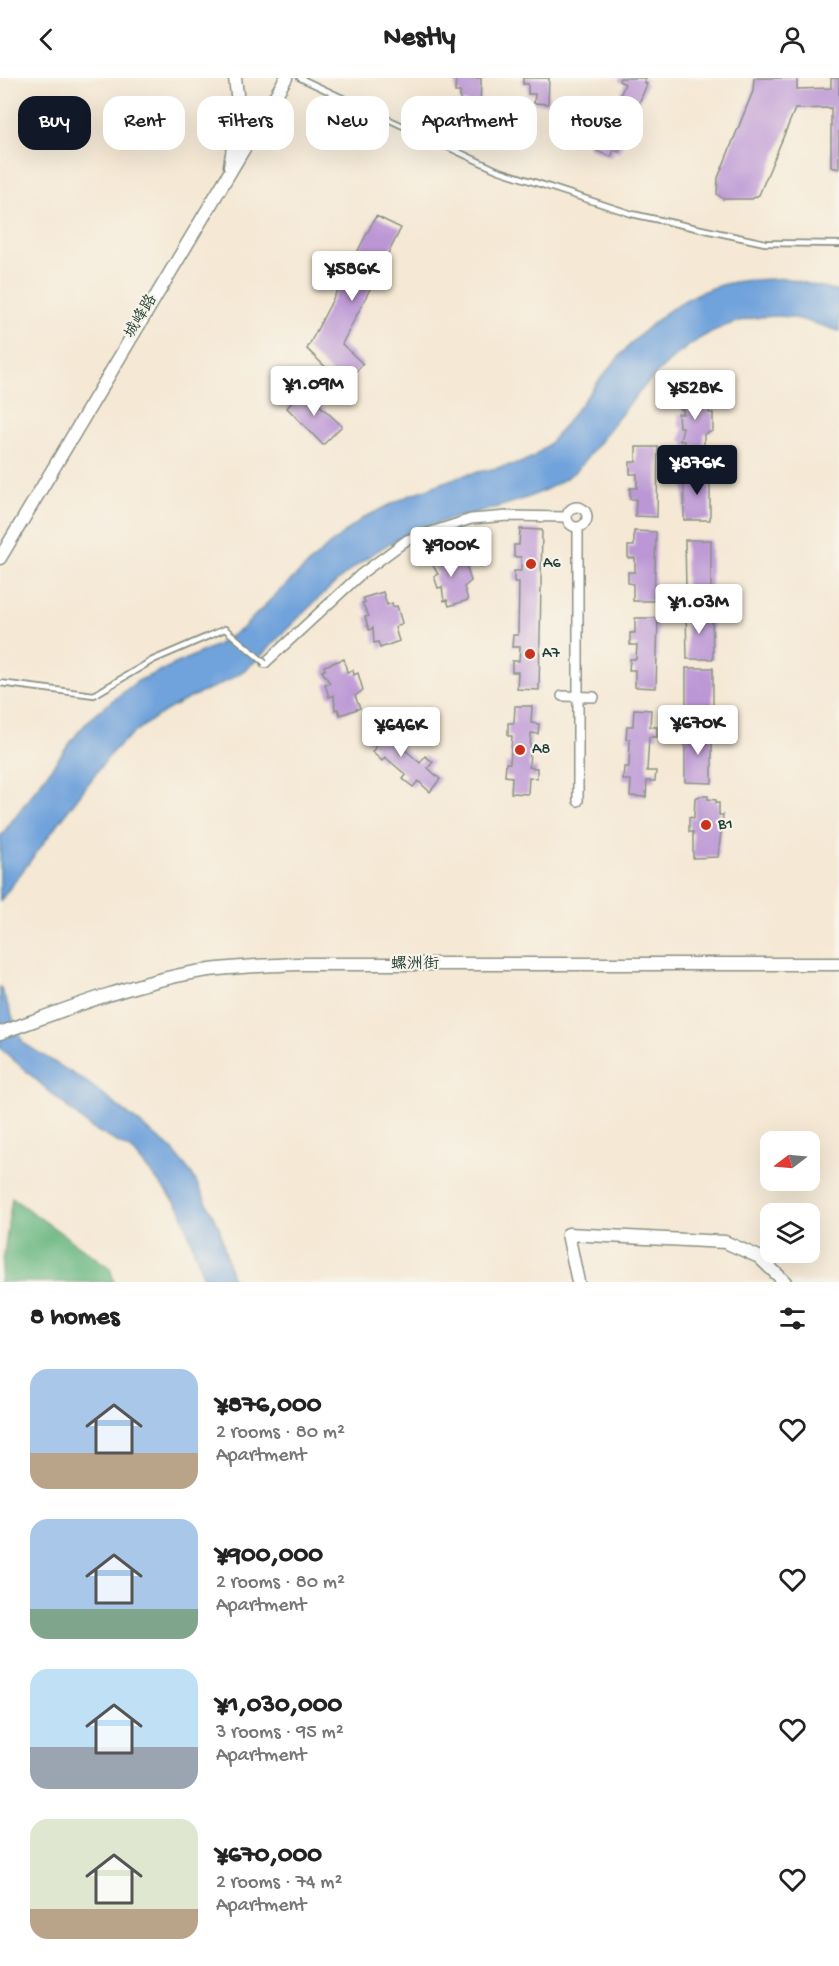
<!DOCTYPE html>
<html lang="en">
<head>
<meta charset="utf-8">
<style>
	:root { --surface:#fff; --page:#f2f2f2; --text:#222; --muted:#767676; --accent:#111827 }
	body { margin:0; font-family:"Gochi Hand","LXGW WenKai TC",sans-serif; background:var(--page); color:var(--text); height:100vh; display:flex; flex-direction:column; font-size:22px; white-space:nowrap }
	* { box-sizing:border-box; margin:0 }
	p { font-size:20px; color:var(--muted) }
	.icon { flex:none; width:33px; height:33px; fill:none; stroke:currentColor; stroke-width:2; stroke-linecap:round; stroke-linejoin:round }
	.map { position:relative; height:1204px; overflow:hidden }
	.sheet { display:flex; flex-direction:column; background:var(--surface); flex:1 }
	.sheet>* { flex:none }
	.top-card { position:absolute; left:18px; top:18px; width:804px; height:54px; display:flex; gap:12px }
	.needle { width:39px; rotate:254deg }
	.tools { position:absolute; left:760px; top:1053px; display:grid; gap:12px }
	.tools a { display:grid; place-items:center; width:60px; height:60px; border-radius:12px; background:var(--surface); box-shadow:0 6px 24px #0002; font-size:30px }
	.price { position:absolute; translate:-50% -51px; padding:0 14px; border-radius:6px; background:#fff; color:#222; font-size:20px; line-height:39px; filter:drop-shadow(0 2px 3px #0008) }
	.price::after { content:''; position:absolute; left:50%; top:36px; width:18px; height:14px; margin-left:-9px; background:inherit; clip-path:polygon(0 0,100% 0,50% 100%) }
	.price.on { background:var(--accent); color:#fff }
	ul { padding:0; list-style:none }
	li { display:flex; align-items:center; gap:18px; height:150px; padding:0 30px }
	li span { display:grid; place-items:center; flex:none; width:168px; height:120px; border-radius:18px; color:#555 }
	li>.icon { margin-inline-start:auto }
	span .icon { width:72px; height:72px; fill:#fffc; stroke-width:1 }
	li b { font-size:26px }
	h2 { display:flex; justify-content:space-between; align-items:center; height:72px; padding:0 30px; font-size:26px }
	.chip { padding:0 21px; border-radius:18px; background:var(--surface); box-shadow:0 6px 24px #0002; font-size:21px; line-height:54px }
	.chip.on { background:var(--accent); color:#fff }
	header { display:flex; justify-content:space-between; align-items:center; height:78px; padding:0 30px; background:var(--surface); font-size:27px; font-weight:700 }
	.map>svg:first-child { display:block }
	.forest { fill:#68b67f; stroke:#447a5a; stroke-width:1.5 }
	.water { fill:#6fa2db; stroke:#477088; stroke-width:1.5 }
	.building { fill:#bc97d5 }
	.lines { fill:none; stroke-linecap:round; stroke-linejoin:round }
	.lane-casing { stroke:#8a9284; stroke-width:8 }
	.street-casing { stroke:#8a9284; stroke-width:12 }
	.secondary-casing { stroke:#8a9284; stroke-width:15 }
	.lane { stroke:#fff; stroke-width:4.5 }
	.street { stroke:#fff; stroke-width:9 }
	.secondary { stroke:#fff; stroke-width:12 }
	.lane-bridge-casing { stroke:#8a9284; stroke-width:8; stroke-linecap:butt }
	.lane-bridge { stroke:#fff; stroke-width:4.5 }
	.poi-dot { fill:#c8321e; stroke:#f7f3e8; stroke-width:2 }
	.labels { text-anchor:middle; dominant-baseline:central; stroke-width:4.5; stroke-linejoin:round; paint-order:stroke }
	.street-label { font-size:16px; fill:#1f3d34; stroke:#f7f3e8 }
	.poi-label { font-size:16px; fill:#1f3d34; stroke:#f7f3e8; text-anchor:start }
</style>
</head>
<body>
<header><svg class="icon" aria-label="back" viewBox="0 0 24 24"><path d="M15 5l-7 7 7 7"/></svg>Nestly<svg class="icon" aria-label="person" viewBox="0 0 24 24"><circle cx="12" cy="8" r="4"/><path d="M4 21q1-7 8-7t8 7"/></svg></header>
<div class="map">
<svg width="839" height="1204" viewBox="0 0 839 1204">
	<rect width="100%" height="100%" fill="#f7f3e8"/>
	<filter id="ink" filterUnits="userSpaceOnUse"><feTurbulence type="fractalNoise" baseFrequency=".0167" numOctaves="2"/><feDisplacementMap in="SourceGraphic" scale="12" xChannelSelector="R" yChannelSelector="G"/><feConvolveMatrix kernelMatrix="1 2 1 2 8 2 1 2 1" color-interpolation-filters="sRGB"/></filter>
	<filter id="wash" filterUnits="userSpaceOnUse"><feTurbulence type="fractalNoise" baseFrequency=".008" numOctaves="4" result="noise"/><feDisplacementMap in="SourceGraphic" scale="24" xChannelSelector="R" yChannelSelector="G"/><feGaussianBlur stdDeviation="1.35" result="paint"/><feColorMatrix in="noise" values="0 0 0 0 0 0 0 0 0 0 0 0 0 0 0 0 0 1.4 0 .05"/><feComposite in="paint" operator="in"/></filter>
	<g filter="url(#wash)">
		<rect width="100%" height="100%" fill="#f5e8d4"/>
		<path class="forest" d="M12,1120l98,70 4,14h-114z"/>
		<path class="water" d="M784,200l55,13v40c-20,-6 -42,-15 -63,-15 -95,1 -145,89 -199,154 -51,42 -120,39 -178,68 -45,23 -80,60 -116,95 -13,13 -25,28 -40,38 -16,12 -34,18 -53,27 -29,14 -54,31 -78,54l-112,149v-64l79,-106 17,-18 42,-32 79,-36 26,-17 30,-31 55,-51 35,-28 45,-22 52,-20 60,-13 13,-6 18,-15c49,-60 100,-145 183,-160 16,-3 34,-2 50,-4z
			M0,908l23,57 65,40 83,65 21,26 27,53 14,55h-28l-25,-74 -48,-58 -41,-22 -91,-80z"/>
		<g id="blocks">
			<path class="building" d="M456,0h25l-1,34h-14l1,-10h-7v-10h-5z
				M523,0h26l-1,26 -14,-1 1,-9h-7v-10h-5z
				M620,0h26l-2,4 3,2 -28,68 -5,-2 -3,7 -23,-10 8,-20 9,4 20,-47 -6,-3z
				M754,0h43v11l34,-1v-10h8v91l-8,-2v-59l-36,1 -36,86 -7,4h-29l-6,-5 1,-16 35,-87z
				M376,138l25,12 -59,116 21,20 -19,21 -37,-36z
				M302,311l40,37 -19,19 -36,-37z
				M683,318h20l1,13h5v4h4v18l-9,3v13h-20v-6h-4l3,-14h-4l-1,-13h5v-5h-3z
				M636,369h22l-1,70 -22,-1 1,-17h-6v-11h7v-14h-7v-12h6z
				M710,394v48h-26v-47z
				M520,451l22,1 -3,160 -22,-1 1,-17h-6v-11h7l1,-14h-8l1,-12h5l1,-53h-5v-11h7v-14h-7v-12h5z
				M634,453l22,1 -2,69h-21v-17l-5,-1v-11h7v-14h-7v-12h6z
				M685,462h26v48h-25z
				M452,473l4,12 5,-2 2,5 3,-1 5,16 -7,6 4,13 -19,6 -2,-6 -3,1 -2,-14 -4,1 -4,-12 4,-2 -7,-12 3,-1 -1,-4z
				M383,514l4,13 5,-2 1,4 4,-1 5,17 -7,5 4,13 -19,7 -2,-6 -4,1 -1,-15 -4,2 -4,-13 4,-1 -7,-13 3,-1 -2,-4z
				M686,533h26l1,48h-26z
				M635,540h23l-2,70 -21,-1v-17h-6l1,-11h6l1,-14h-7v-12h5z
				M344,581l3,13 6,-2 1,5 4,-2 5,17 -8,6 5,12 -20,7 -2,-6 -3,1 -1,-15 -5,2 -4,-13 5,-1 -8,-12 3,-1 -1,-4z
				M686,590h27v53h-27z
				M515,628h17l-1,17 8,1 -1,10 -7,-1 -2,34 8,1v10l-8,-1 -1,17 -17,-1 1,-16 -7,-1 1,-13h4l2,-27h-4v-13h6z
				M634,631l17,1 -1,17h7v10h-8l-2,34h9l-1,10h-8l-1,16 -16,-1 1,-16h-8l1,-13h5l1,-28h-4l1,-13h6z
				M373,645l13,11 5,-6 8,7 -5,5 26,23 5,-7 8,6 -5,6 12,11 -10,13 -12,-11 -5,6 -10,-8 3,-4 -21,-18 -3,4 -10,-9 4,-5 -13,-11z
				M685,651l27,1v53l-27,-1z
				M700,718h8v3l8,1v3h3v12h4l-5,42 -25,1v-26h-4v-15l5,1 1,-20z"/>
		</g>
	</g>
	<g filter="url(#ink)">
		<use href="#blocks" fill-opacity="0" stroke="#8a9284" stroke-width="1.5"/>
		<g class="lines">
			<g class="lane-casing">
				<path id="lane" d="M300,0l197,92 135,44 133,29 74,1"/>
			</g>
			<g class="street-casing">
				<path id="street" d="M567 439a10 10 0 1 1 20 0a10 10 0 1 1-20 0Z
					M265,585l96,-89 46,-34 64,-21 37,-3 59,1
					M562,618l32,1
					M578,723v-274"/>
			</g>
			<g class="secondary-casing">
				<path id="secondary" d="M230,88l9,-55 -4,-33
					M0,480l286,-480
					M0,955c64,-23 129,-49 196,-61 33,-6 67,-6 101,-8h542
					M578,1204l-10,-48 157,8 34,15 26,25"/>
			</g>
			<use href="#lane" class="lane"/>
			<use href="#street" class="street"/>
			<use href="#secondary" class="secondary"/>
			<g class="lane-bridge-casing">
				<path id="lane-bridge" d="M0,605l94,12 59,-35 72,-31 40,34"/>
			</g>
			<use href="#lane-bridge" class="lane-bridge"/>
		</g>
	</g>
	<g class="poi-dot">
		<circle cx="531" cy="486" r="6"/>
		<circle cx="530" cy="576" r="6"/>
		<circle cx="520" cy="672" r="6"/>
		<circle cx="706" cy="747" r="6"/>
	</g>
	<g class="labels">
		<g class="street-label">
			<text transform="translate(142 239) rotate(-59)">城峰路</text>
			<text x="415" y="887">螺洲街</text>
		</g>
		<g class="poi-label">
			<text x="543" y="486">A6</text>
			<text x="542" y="576">A7</text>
			<text x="532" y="672">A8</text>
			<text x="718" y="747">B1</text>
		</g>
	</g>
</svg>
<div class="tools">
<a><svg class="needle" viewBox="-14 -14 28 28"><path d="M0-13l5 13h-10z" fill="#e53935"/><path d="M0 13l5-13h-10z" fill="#767676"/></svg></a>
<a><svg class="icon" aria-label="layers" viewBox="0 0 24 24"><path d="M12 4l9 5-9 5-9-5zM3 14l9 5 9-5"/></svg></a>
</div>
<b class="price" style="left:352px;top:224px">¥586K</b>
<b class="price" style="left:314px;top:339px">¥1.09M</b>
<b class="price" style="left:695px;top:343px">¥528K</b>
<b class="price on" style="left:697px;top:418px">¥876K</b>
<b class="price" style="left:451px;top:500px">¥900K</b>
<b class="price" style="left:699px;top:557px">¥1.03M</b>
<b class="price" style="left:698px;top:678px">¥670K</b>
<b class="price" style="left:401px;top:680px">¥646K</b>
<div class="top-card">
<a class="chip on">Buy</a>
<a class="chip">Rent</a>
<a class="chip">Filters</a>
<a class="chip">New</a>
<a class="chip">Apartment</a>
<a class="chip">House</a>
</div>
</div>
<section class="sheet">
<h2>8 homes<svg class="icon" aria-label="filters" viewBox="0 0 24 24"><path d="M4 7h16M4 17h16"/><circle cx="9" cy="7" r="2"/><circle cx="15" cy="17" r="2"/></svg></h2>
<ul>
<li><span style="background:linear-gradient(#a9c7e8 70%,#b9a48a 0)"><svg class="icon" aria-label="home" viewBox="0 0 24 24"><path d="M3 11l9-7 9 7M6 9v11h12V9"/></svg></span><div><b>¥876,000</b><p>2 rooms · 80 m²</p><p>Apartment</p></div><svg class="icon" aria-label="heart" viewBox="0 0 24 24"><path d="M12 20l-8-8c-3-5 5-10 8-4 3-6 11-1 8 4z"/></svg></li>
<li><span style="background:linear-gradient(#a9c7e8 75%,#7fa58c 0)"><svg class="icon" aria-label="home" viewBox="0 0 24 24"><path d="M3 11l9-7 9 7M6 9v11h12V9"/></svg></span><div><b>¥900,000</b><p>2 rooms · 80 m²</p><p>Apartment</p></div><svg class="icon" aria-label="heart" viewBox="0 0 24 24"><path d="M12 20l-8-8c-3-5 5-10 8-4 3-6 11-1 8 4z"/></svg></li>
<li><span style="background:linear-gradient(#bfe0f5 65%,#9aa5b1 0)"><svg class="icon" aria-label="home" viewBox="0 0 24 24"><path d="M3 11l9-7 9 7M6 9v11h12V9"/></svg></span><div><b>¥1,030,000</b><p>3 rooms · 95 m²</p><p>Apartment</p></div><svg class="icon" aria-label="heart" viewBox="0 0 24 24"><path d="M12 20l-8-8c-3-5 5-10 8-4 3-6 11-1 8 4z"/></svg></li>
<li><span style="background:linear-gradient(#dfe7d0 75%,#b9a48a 0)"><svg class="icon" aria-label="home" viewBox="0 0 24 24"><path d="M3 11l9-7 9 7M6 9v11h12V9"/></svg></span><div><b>¥670,000</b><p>2 rooms · 74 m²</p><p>Apartment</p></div><svg class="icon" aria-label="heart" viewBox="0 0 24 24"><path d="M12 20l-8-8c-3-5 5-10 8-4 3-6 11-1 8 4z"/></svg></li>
</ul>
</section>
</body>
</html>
